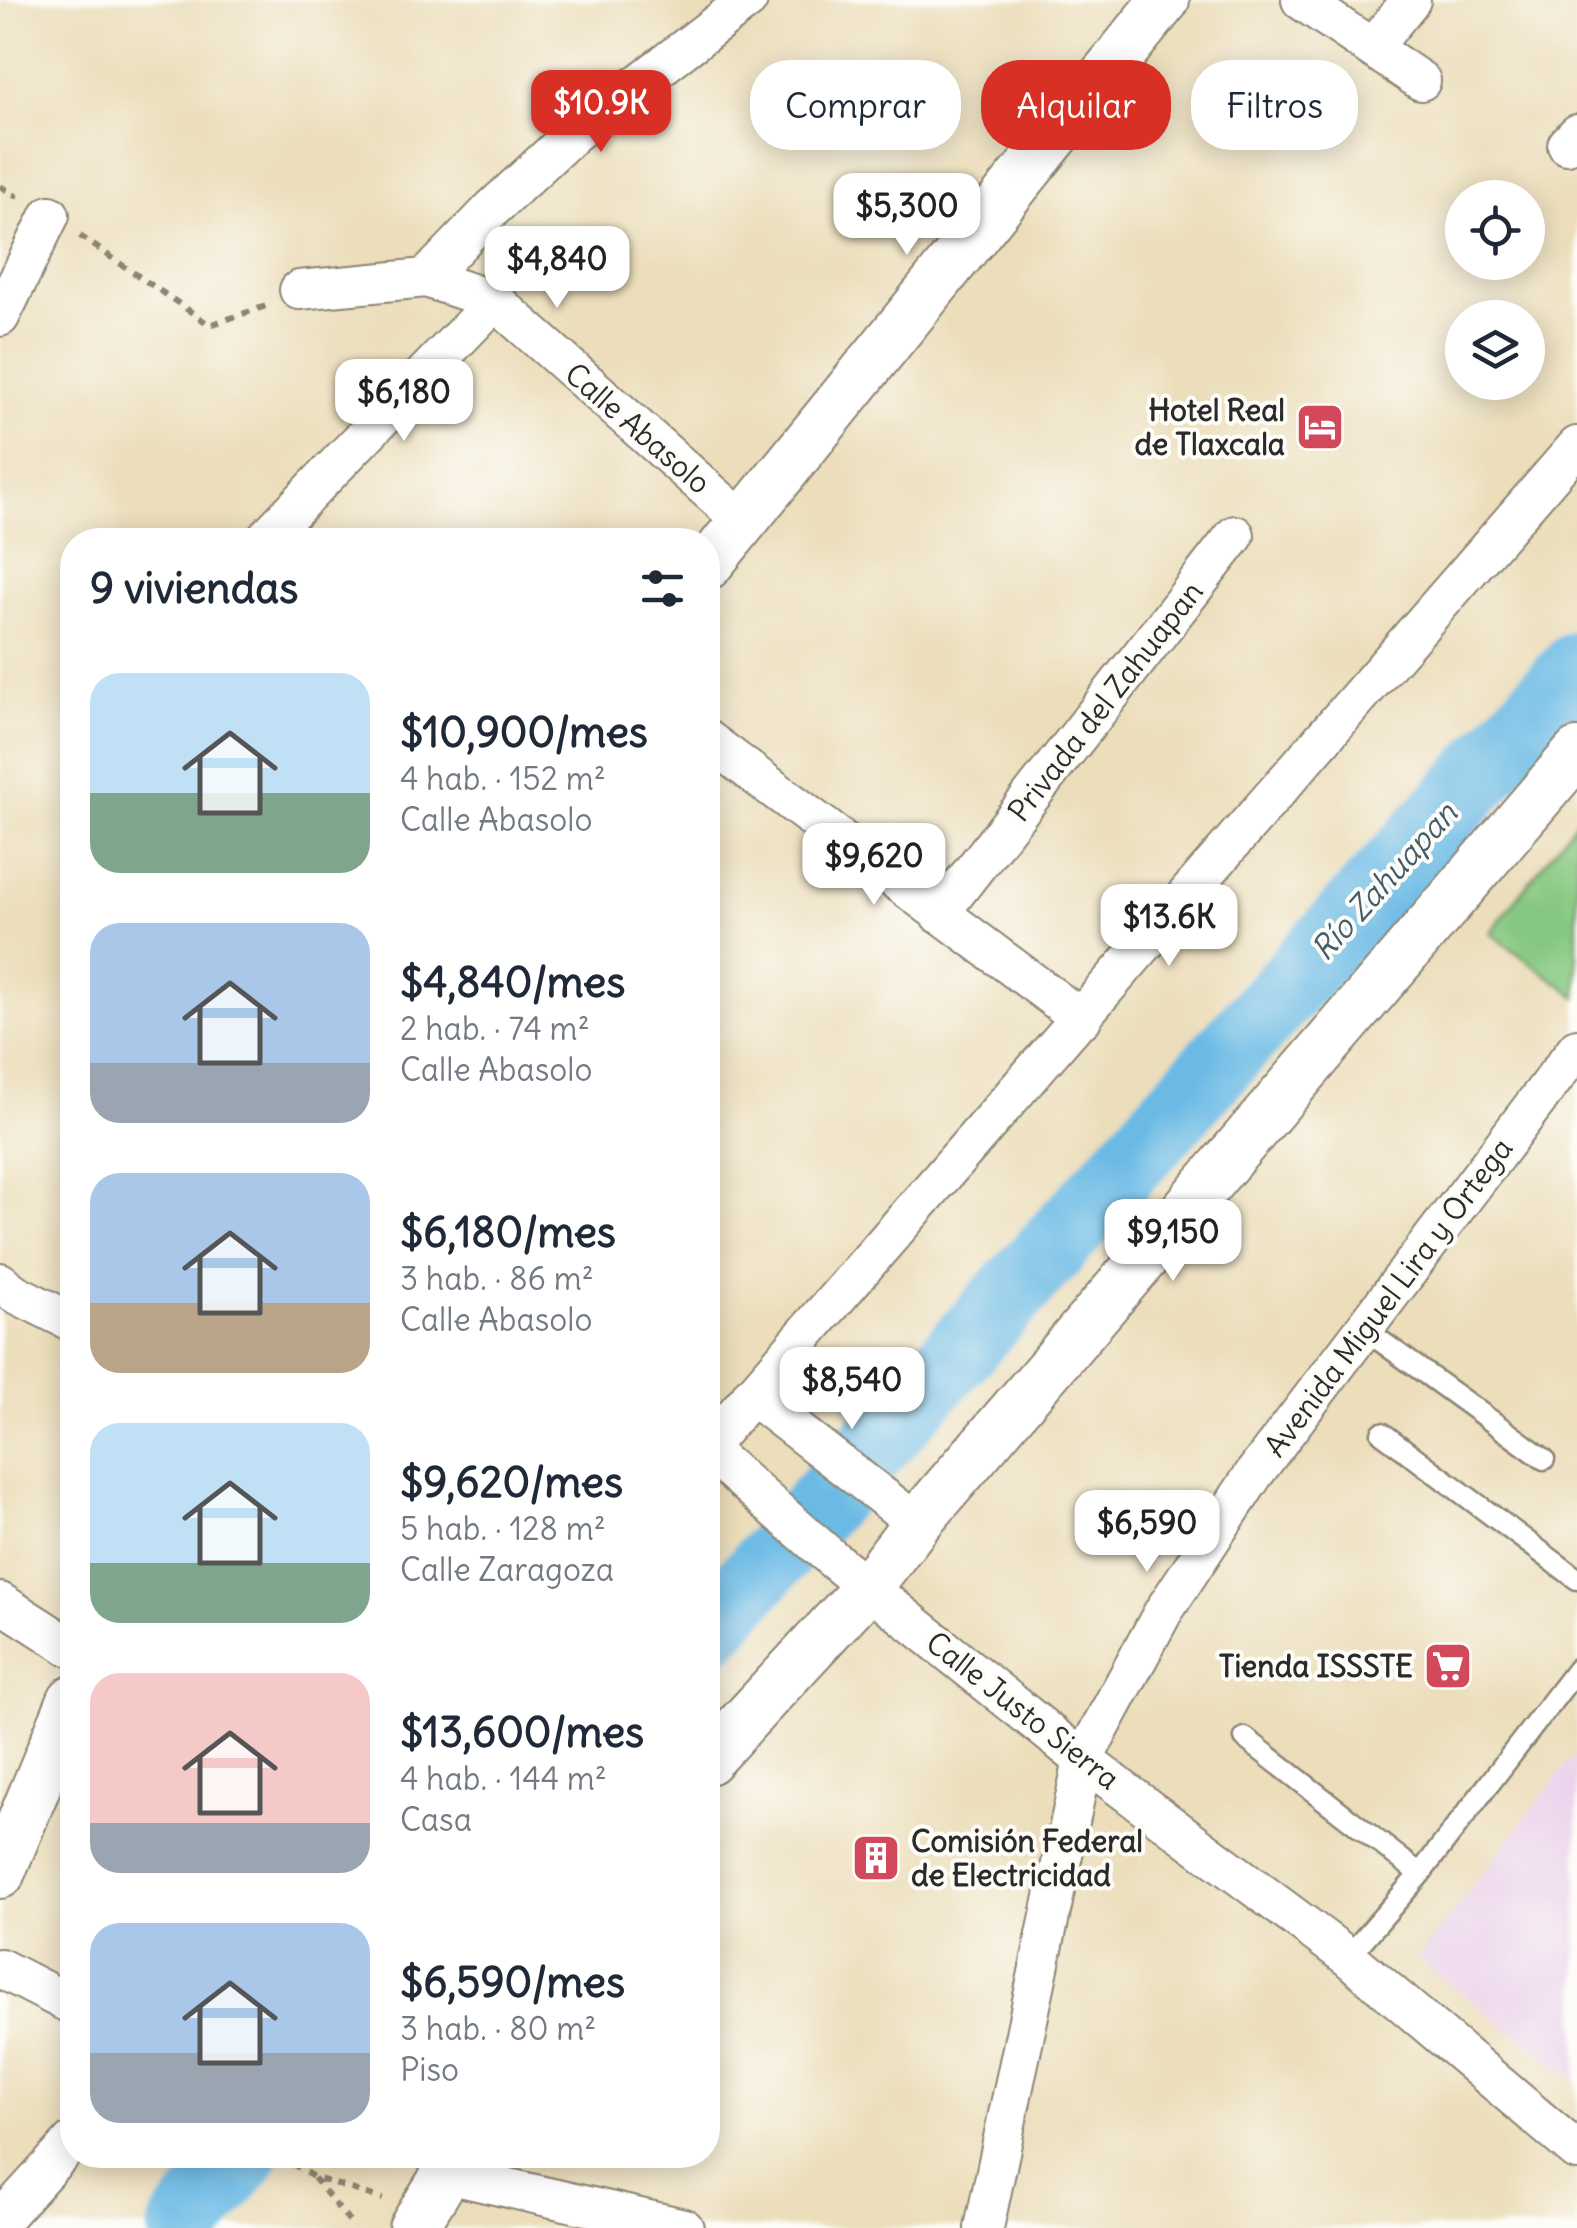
<!DOCTYPE html>
<html lang="es">
<head>
<meta charset="utf-8">
<style>
	:root { --surface:#fff; --page:#f6f6f7; --text:#1f2937; --muted:#747a83; --accent:#d93025 }
	body { margin:0; font-family:Delius,sans-serif; background:var(--page); color:var(--text); height:100vh; display:flex; flex-direction:column; font-size:38px; white-space:nowrap }
	* { box-sizing:border-box; margin:0 }
	p { font-size:32px; color:var(--muted) }
	.icon { flex:none; width:55px; height:55px; fill:none; stroke:currentColor; stroke-width:2; stroke-linecap:round; stroke-linejoin:round }
	.map { position:relative; flex:1; overflow:hidden }
	.panel { position:absolute; left:60px; top:528px; width:660px; height:1640px; display:flex; flex-direction:column; background:var(--surface); border-radius:40px; box-shadow:0 5px 25px #0003 }
	.panel>* { flex:none }
	.hud { position:absolute; left:750px; top:60px; width:675px; height:90px; display:flex; gap:20px }
	.fabs { position:absolute; left:1445px; top:180px; display:grid; gap:20px }
	.fabs a { display:grid; place-items:center; width:100px; height:100px; border-radius:50%; background:var(--surface); box-shadow:0 5px 25px #0003; font-size:50px }
	.price { position:absolute; translate:-50% -85px; padding:0 22px; border-radius:20px; background:#fff; color:#222; font-size:32px; line-height:65px; filter:drop-shadow(0 2px 5px #0008) }
	.price::after { content:''; position:absolute; left:50%; top:60px; width:30px; height:22px; margin-left:-15px; background:inherit; clip-path:polygon(0 0,100% 0,50% 100%) }
	.price.selected { background:var(--accent); color:#fff }
	ul { padding:0; list-style:none }
	li { display:flex; align-items:center; gap:30px; height:250px; padding:0 30px }
	li span { display:grid; place-items:center; flex:none; width:280px; height:200px; border-radius:30px; color:#555 }
	li>.icon { margin-inline-start:auto }
	span .icon { width:120px; height:120px; fill:#fffc; stroke-width:1 }
	li b { font-size:42px }
	h2 { display:flex; justify-content:space-between; align-items:center; height:120px; padding:0 30px; font-size:42px }
	.tag { padding:0 35px; border-radius:40px; background:var(--surface); box-shadow:0 5px 25px #0003; font-size:35px; line-height:90px }
	.tag.selected { background:var(--accent); color:#fff }
	.map>svg:first-child { display:block }
	.built { fill:#ead1ec }
	.green { fill:#86c881; stroke:#587a56; stroke-width:2.5 }
	.lines { fill:none; stroke-linecap:round; stroke-linejoin:round }
	.river { stroke:#6abae5; stroke-width:72 }
	.service-casing { stroke:#8c8473; stroke-width:25 }
	.minor-casing { stroke:#8c8473; stroke-width:42 }
	.tertiary-casing { stroke:#8c8473; stroke-width:52 }
	.path { stroke:#8c8473; stroke-width:6; stroke-dasharray:8 8; stroke-linecap:butt }
	.service { stroke:#fff; stroke-width:20 }
	.minor { stroke:#fff; stroke-width:38 }
	.tertiary { stroke:#fff; stroke-width:48 }
	.labels { text-anchor:middle; dominant-baseline:central; stroke-width:8; stroke-linejoin:round; paint-order:stroke }
	.poi-label { font-size:30px; font-weight:bold; fill:#2b2b2b; stroke:#fdfcf7; text-anchor:end }
	.street-label { font-size:30px; fill:#2b2b2b; stroke:#fdfcf7 }
	.water-label { font-size:32px; font-style:italic; fill:#415d6c; stroke:#fdfcf7 }
</style>
</head>
<body>
<div class="map">
<svg width="1577" height="2228" viewBox="0 0 1577 2228">
	<rect width="100%" height="100%" fill="#fdfcf7"/>
	<filter id="ink" filterUnits="userSpaceOnUse"><feTurbulence type="fractalNoise" baseFrequency=".01" numOctaves="2"/><feDisplacementMap in="SourceGraphic" scale="20" xChannelSelector="R" yChannelSelector="G"/><feConvolveMatrix kernelMatrix="1 2 1 2 8 2 1 2 1" color-interpolation-filters="sRGB"/></filter>
	<filter id="wash" filterUnits="userSpaceOnUse"><feTurbulence type="fractalNoise" baseFrequency=".0048" numOctaves="4" result="noise"/><feDisplacementMap in="SourceGraphic" scale="40" xChannelSelector="R" yChannelSelector="G"/><feGaussianBlur stdDeviation="2.25" result="paint"/><feColorMatrix in="noise" values="0 0 0 0 0 0 0 0 0 0 0 0 0 0 0 0 0 1.4 0 .05"/><feComposite in="paint" operator="in"/></filter>
	<g filter="url(#wash)">
		<rect width="100%" height="100%" fill="#ecdebb"/>
		<path class="built" d="M1577,1751v330l-160,-122z"/>
		<path class="green" d="M1577,820v177l-87,-64z"/>
		<g class="lines">
			<path class="river" d="M708,1629l869,-962
				M184,2228l59,-73"/>
		</g>
	</g>
	<g filter="url(#ink)">
		<g class="lines">
			<g class="service-casing">
				<path id="service" d="M1364,1329l180,130
					M1382,1433l195,146
					M1245,1738l175,136 -72,83
					M1420,1874l157,-205"/>
			</g>
			<g class="minor-casing">
				<path id="minor" d="M1301,0l120,81
					M1372,48l39,-48
					M1567,145l10,-11
					M426,278l67,-70 81,-75 174,-133
					M299,290l127,-12 69,23 249,221
					M0,317l50,-102
					M264,540l231,-239
					M708,740l374,279
					M939,914l296,-379
					M0,1282l14,11 58,29
					M751,1395l166,128
					M708,1446l869,-1000
					M708,1450l127,111 248,199 265,197 229,194
					M0,1602l72,46
					M0,1968l72,37
					M447,2174l237,54
					M0,2221l72,-79
					M984,2228l99,-468 80,-148 91,-138 323,-426"/>
			</g>
			<g class="tertiary-casing">
				<path id="tertiary" d="M708,565l457,-565
					M708,1760l160,-173 49,-64 660,-770
					M0,1874l72,-174
					M413,2228l45,-73"/>
			</g>
			<path class="path" d="M0,186l18,11
				M80,236l130,89 56,-19
				M279,2155l34,22 70,22
				M314,2178l40,50"/>
			<use href="#service" class="service"/>
			<use href="#minor" class="minor"/>
			<use href="#tertiary" class="tertiary"/>
		</g>
	</g>
	<defs>
		<g id="hotel-square" transform="scale(2.5)"><rect x="-9" y="-9" width="18" height="18" rx="4" fill="#d1495b" stroke="#fdfcf7"/><path d="M-6-4.5h1.5V1H6V5H4.5V3h-9V5H-6ZM-4 0a1.8 1.8 0 1 1 3.6 0ZM.5 0V-2.5h3Q6-2.5 6 0Z" fill="#fff"/></g>
		<g id="supermarket-square" transform="scale(2.5)"><rect x="-9" y="-9" width="18" height="18" rx="4" fill="#d1495b" stroke="#fdfcf7"/><path d="M-6-5.5h2.5l.6 2H6L4.5 2H-2.5L-4.4-4H-6ZM-1.5 3.2a1.3 1.3 0 1 0 .1 0ZM3 3.2a1.3 1.3 0 1 0 .1 0Z" fill="#fff"/></g>
		<g id="building-square" transform="scale(2.5)"><rect x="-9" y="-9" width="18" height="18" rx="4" fill="#d1495b" stroke="#fdfcf7"/><path d="M-4-6H4V6H1V3H-1V6H-4ZM-2.5-4.3h1.7v1.8h-1.7ZM.8-4.3h1.7v1.8H.8ZM-2.5-1h1.7V.8h-1.7ZM.8-1h1.7V.8H.8Z" fill="#fff"/></g>
	</defs>
	<g fill-rule="evenodd">
		<use href="#hotel-square" x="1320" y="427"/>
		<use href="#supermarket-square" x="1448" y="1666"/>
		<use href="#building-square" x="876" y="1858"/>
	</g>
	<g class="labels">
		<g class="poi-label">
			<text x="1285" y="410">Hotel Real<tspan x="1285" dy="34">de Tlaxcala</tspan></text>
			<text x="1413" y="1666">Tienda ISSSTE</text>
			<text x="911" y="1841" text-anchor="start">Comisión Federal<tspan x="911" dy="34">de Electricidad</tspan></text>
		</g>
		<g class="street-label">
			<text transform="translate(638 428) rotate(41)">Calle Abasolo</text>
			<text transform="translate(1105 701) rotate(-52)">Privada del Zahuapan</text>
			<text transform="translate(1388 1297) rotate(-53)">Avenida Miguel Lira y Ortega</text>
			<text transform="translate(1023 1710) rotate(38)">Calle Justo Sierra</text>
		</g>
		<g class="water-label">
			<text transform="translate(1384 881) rotate(-48)">Río Zahuapan</text>
		</g>
	</g>
</svg>
<div class="fabs">
<a><svg class="icon" aria-label="locate" viewBox="0 0 24 24"><circle cx="12" cy="12" r="6"/><path d="M12 2v4M12 18v4M2 12h4M18 12h4"/></svg></a>
<a><svg class="icon" aria-label="layers" viewBox="0 0 24 24"><path d="M12 4l9 5-9 5-9-5zM3 14l9 5 9-5"/></svg></a>
</div>
<b class="price selected" style="left:601px;top:155px">$10.9K</b>
<b class="price" style="left:907px;top:258px">$5,300</b>
<b class="price" style="left:557px;top:311px">$4,840</b>
<b class="price" style="left:404px;top:444px">$6,180</b>
<b class="price" style="left:874px;top:908px">$9,620</b>
<b class="price" style="left:1169px;top:969px">$13.6K</b>
<b class="price" style="left:1173px;top:1284px">$9,150</b>
<b class="price" style="left:852px;top:1432px">$8,540</b>
<b class="price" style="left:1147px;top:1575px">$6,590</b>
<div class="hud">
<a class="tag">Comprar</a>
<a class="tag selected">Alquilar</a>
<a class="tag">Filtros</a>
</div>
<section class="panel">
<h2>9 viviendas<svg class="icon" aria-label="filters" viewBox="0 0 24 24"><path d="M4 7h16M4 17h16"/><circle cx="9" cy="7" r="2"/><circle cx="15" cy="17" r="2"/></svg></h2>
<ul>
<li><span style="background:linear-gradient(#bfe0f5 60%,#7fa58c 0)"><svg class="icon" aria-label="home" viewBox="0 0 24 24"><path d="M3 11l9-7 9 7M6 9v11h12V9"/></svg></span><div><b>$10,900/mes</b><p>4 hab. · 152 m²</p><p>Calle Abasolo</p></div></li>
<li><span style="background:linear-gradient(#a9c7e8 70%,#9aa5b1 0)"><svg class="icon" aria-label="home" viewBox="0 0 24 24"><path d="M3 11l9-7 9 7M6 9v11h12V9"/></svg></span><div><b>$4,840/mes</b><p>2 hab. · 74 m²</p><p>Calle Abasolo</p></div></li>
<li><span style="background:linear-gradient(#a9c7e8 65%,#b9a48a 0)"><svg class="icon" aria-label="home" viewBox="0 0 24 24"><path d="M3 11l9-7 9 7M6 9v11h12V9"/></svg></span><div><b>$6,180/mes</b><p>3 hab. · 86 m²</p><p>Calle Abasolo</p></div></li>
<li><span style="background:linear-gradient(#bfe0f5 70%,#7fa58c 0)"><svg class="icon" aria-label="home" viewBox="0 0 24 24"><path d="M3 11l9-7 9 7M6 9v11h12V9"/></svg></span><div><b>$9,620/mes</b><p>5 hab. · 128 m²</p><p>Calle Zaragoza</p></div></li>
<li><span style="background:linear-gradient(#f6c9c9 75%,#9aa5b1 0)"><svg class="icon" aria-label="home" viewBox="0 0 24 24"><path d="M3 11l9-7 9 7M6 9v11h12V9"/></svg></span><div><b>$13,600/mes</b><p>4 hab. · 144 m²</p><p>Casa</p></div></li>
<li><span style="background:linear-gradient(#a9c7e8 65%,#9aa5b1 0)"><svg class="icon" aria-label="home" viewBox="0 0 24 24"><path d="M3 11l9-7 9 7M6 9v11h12V9"/></svg></span><div><b>$6,590/mes</b><p>3 hab. · 80 m²</p><p>Piso</p></div></li>
</ul>
</section>
</div>
</body>
</html>
